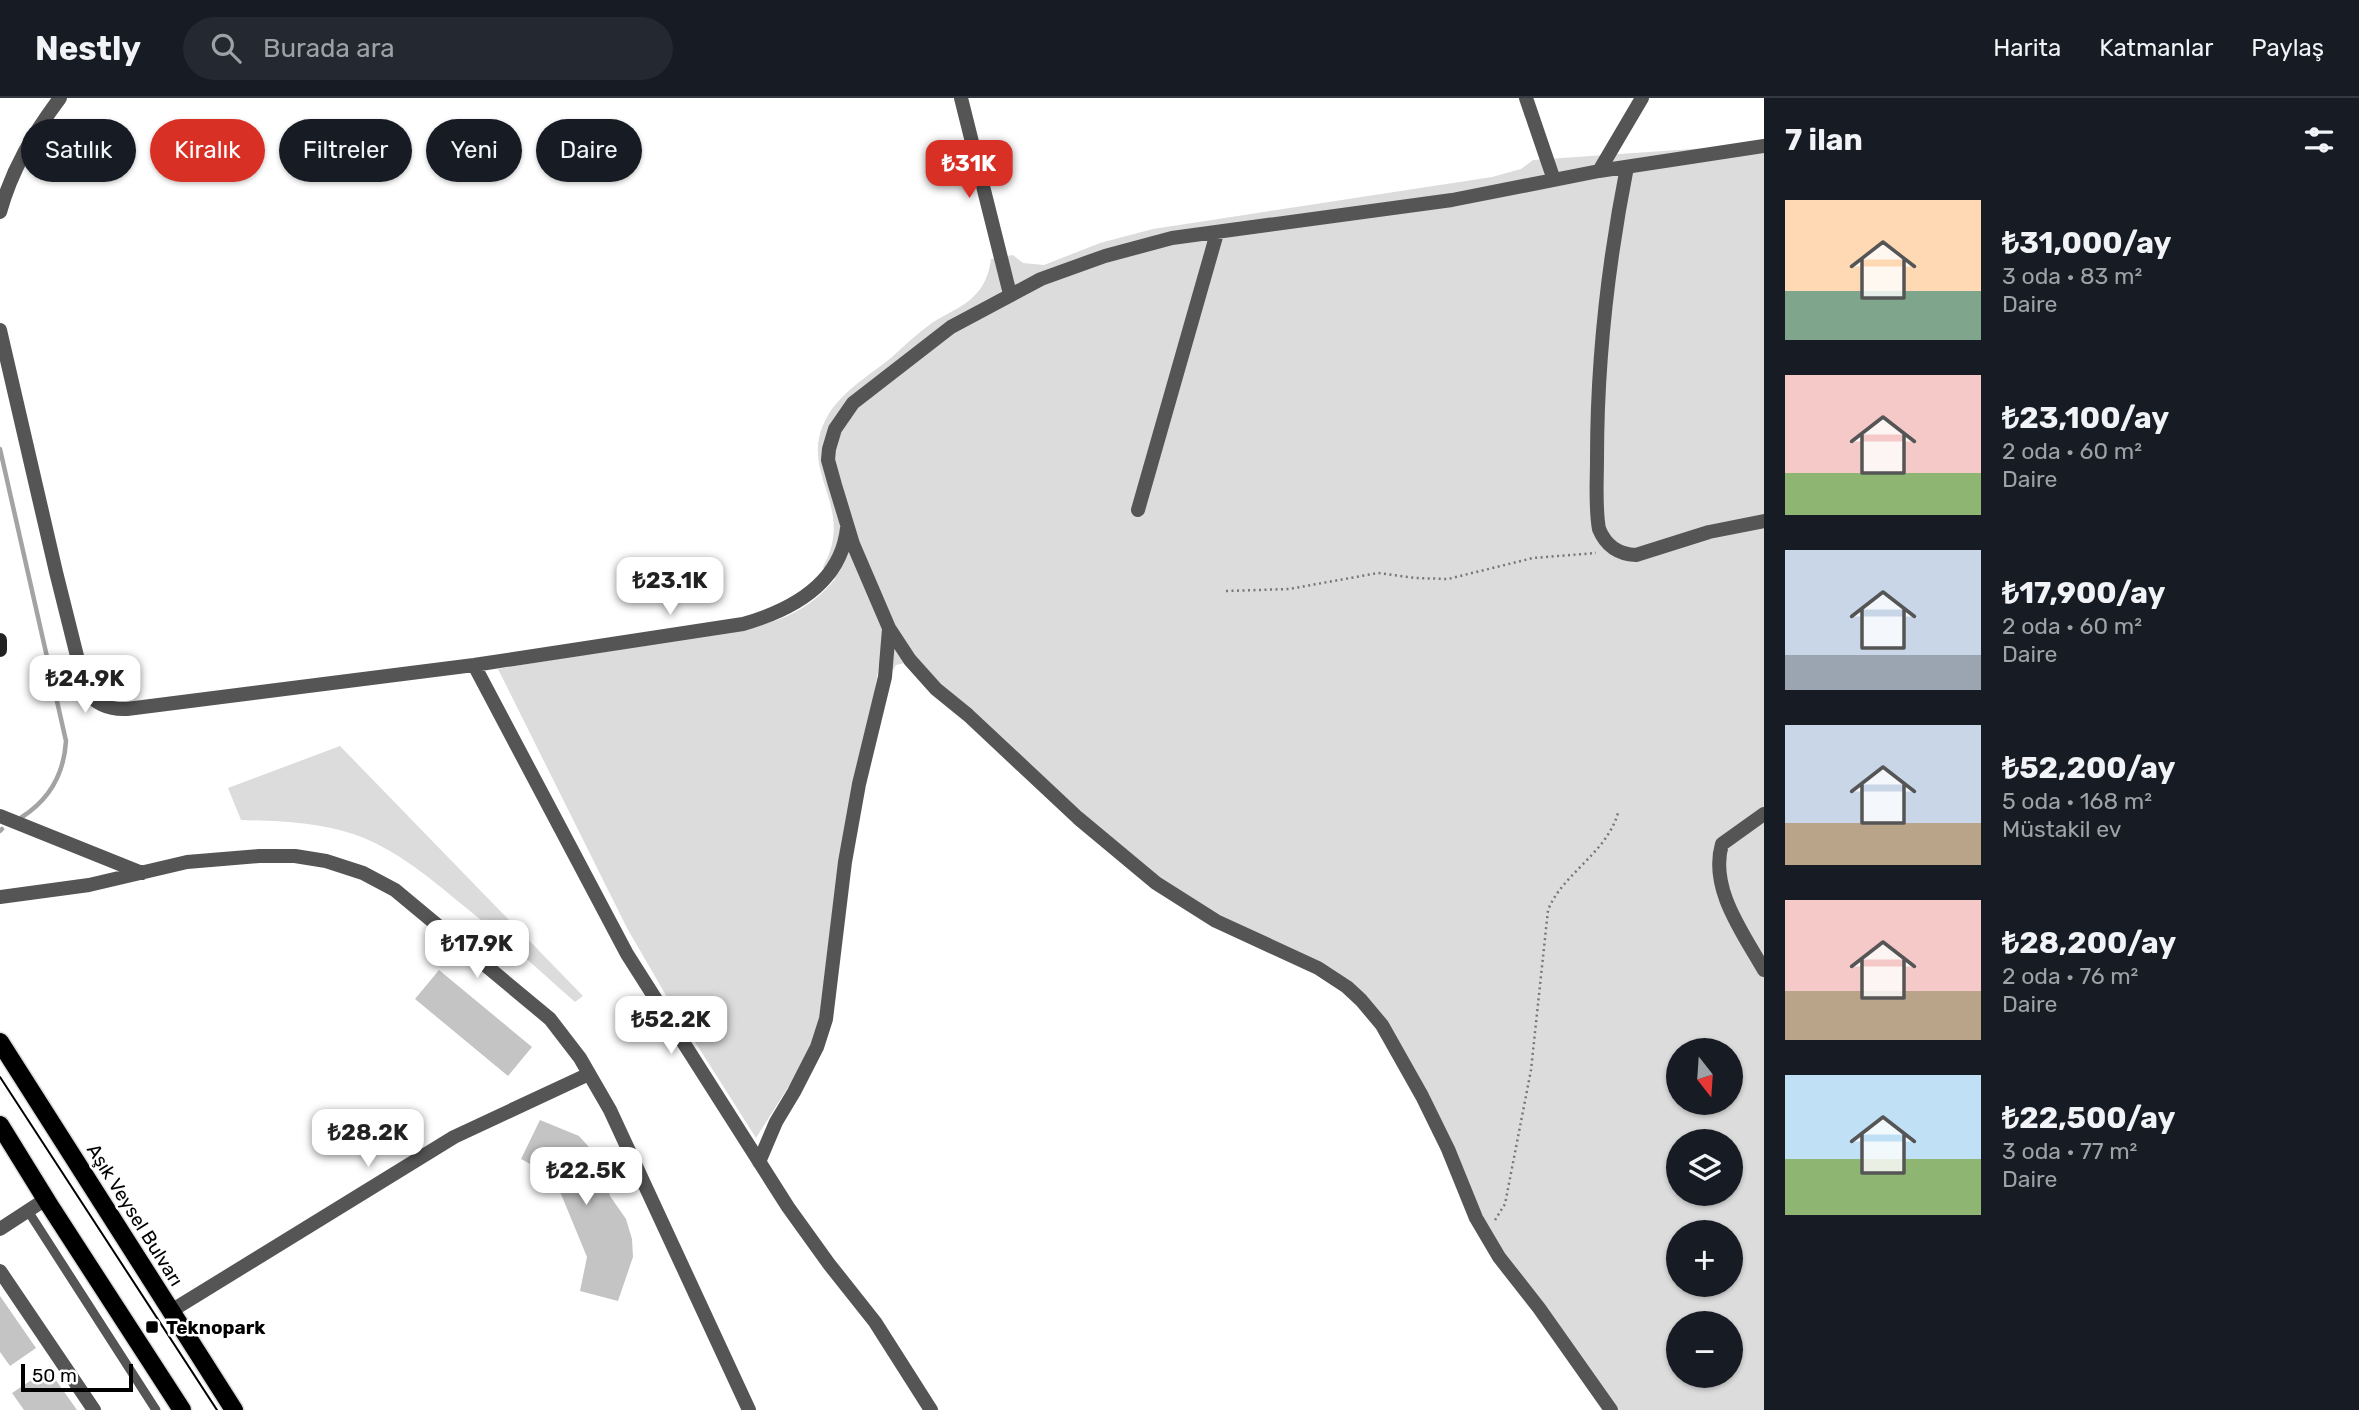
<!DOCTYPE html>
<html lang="tr">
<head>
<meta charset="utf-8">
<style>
	:root { --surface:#171b24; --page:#242831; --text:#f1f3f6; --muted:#9ea1a6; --line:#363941; --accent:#d93025 }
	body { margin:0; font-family:Rubik,sans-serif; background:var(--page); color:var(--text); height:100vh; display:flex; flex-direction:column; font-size:26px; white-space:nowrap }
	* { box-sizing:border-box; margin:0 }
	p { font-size:23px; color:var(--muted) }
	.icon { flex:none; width:38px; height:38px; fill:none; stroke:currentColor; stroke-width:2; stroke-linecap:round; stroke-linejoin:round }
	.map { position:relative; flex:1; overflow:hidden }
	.sheet { display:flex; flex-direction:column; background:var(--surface); width:595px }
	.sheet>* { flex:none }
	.top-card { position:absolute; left:21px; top:21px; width:665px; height:63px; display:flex; gap:14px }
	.needle { width:46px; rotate:163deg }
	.buttons { position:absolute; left:1666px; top:940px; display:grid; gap:14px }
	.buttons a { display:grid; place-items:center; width:77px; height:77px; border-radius:50%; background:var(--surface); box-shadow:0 2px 5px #0004; font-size:35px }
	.scale { position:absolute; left:21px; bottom:18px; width:112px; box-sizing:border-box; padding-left:7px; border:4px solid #000; border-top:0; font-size:19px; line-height:24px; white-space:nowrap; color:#000; -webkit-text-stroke:5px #fff; paint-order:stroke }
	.price { position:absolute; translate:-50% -60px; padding:0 16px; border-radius:14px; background:#fff; color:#222; font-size:23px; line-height:46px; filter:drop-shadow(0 2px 4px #0008) }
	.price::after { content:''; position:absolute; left:50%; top:42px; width:21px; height:16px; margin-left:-10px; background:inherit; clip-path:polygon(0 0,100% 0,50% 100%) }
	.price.active { background:var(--accent); color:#fff }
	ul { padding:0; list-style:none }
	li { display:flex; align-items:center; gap:21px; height:175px; padding:0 21px }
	li span { display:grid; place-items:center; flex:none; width:196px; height:140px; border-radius:0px; color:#555 }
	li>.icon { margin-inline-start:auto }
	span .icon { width:84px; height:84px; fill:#fffc; stroke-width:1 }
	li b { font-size:30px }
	h2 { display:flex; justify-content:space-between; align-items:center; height:84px; padding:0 21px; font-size:30px }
	.tag { padding:0 24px; border-radius:32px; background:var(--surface); box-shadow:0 2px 5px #0004; font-size:24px; line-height:63px }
	.tag.active { background:var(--accent); color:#fff }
	header { display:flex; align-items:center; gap:42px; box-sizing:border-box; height:98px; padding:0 35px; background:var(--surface); border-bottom:2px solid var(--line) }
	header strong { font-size:33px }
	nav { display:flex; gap:38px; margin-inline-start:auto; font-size:24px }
	.search { width:490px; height:63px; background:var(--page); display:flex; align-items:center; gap:18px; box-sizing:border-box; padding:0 24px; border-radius:38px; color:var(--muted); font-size:26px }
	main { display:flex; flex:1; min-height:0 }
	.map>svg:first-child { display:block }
	.green { fill:#dcdcdc; fill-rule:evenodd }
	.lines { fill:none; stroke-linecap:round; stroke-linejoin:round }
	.stream { stroke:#a3a3a3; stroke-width:4.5 }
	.building { fill:#c4c4c4 }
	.primary-casing { stroke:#dbdbdb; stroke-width:21 }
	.path { stroke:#777; stroke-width:2.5; stroke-dasharray:2 3.5; stroke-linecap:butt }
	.lane { stroke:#555; stroke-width:9 }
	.street { stroke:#555; stroke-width:14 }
	.secondary { stroke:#222; stroke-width:14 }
	.primary { stroke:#000; stroke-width:18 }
	.tram { stroke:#000; stroke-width:2 }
	.poi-dot { fill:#000; stroke:#fff; stroke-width:2.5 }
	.labels { text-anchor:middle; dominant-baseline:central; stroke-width:5; stroke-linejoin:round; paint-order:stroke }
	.street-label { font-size:19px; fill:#000; stroke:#fff }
	.poi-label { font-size:19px; font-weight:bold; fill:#000; stroke:#fff; text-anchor:start }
</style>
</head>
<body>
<header>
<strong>Nestly</strong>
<div class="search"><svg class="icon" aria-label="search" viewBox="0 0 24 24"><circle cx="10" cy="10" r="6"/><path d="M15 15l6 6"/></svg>Burada ara</div>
<nav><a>Harita</a><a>Katmanlar</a><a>Paylaş</a></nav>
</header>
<main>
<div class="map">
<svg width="1764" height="1312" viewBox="0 0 1764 1312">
	<rect width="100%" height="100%" fill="#fff"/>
	<path class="green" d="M1764,46v1266h-157l-25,-30 -90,-126 -75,-158 -32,-55 -28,-40 -17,-16 -145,-72 -290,-250 -9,2 -3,5 -14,-4 -52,294 -4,52 -19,50 -48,76 -85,-134 -44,-76 -129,-259 258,-43c33,-7 57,-21 79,-47l-12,-12c34,-61 -26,-94 3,-148 13,-26 44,-44 66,-62 13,-12 26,-24 40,-34 13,-9 30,-15 41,-26 11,-10 16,-23 18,-38l22,-4 10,8 21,2 56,-22 53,-14 339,-52 29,-8 12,-9zM1678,952h53v52h-53zM1678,1043h53v53h-53zM1678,1134h53v52h-53zM1678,1225h53v53h-53z
		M340,648l243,250 -8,6c-36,-32 -72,-65 -110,-95 -34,-28 -70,-59 -112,-73 -37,-12 -74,-13 -112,-14l-13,-32z"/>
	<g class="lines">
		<path class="stream" d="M0,351l66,292c-2,33 -16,58 -44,76
			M0,733l2,-2"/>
	</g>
	<path class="building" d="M439,872l93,77 -24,29 -93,-77z
		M540,1022l39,16 18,20 13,40 16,23 6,20 1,18 -15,44 -38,-10 7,-34 -33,-80 -33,-18z
		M0,1198l36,52 -26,18 -10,-14z
		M48,1271l29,41h-53l-12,-17z"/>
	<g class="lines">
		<g class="primary-casing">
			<path id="primary" d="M0,944l234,368
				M0,1027l50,81 132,204"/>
		</g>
		<path class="path" d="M1226,493l63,-2 89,-16 37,5 33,1 85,-21 63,-5
			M1495,1122l10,-16 26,-134 17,-160c15,-37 58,-56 70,-97"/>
		<path class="lane" d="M28,1113l128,199"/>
		<path class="street" d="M961,0l49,196
			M1526,0l28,82
			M1627,69c-19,96 -30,194 -30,292 0,23 -2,48 2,70 7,17 19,25 37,26l73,-23 55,-11
			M1599,73l43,-73
			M0,114c12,-43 33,-78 60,-114
			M0,232l56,242 30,120c11,13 24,18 41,17l347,-44 269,-41c49,-14 98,-41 104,-96
			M1138,412l79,-277
			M474,567l153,289 161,253 41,57 46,58 56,88
			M1764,716l-42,30c-13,44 21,89 42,126
			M0,718l142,57
			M0,799l89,-12 98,-23 72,-6h36l31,5 37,12 32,17 155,129 30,39 30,52 139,300
			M759,1064l17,-40 18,-30 23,-45 9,-28 19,-157 14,-78 26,-107 4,-48
			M0,1131l46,-30
			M0,1173l94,139
			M171,1213l283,-174 135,-63
			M1611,1312l-72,-102 -40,-51 -23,-39 -28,-69 -26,-53 -40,-71 -21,-25 -14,-13 -29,-19 -102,-47 -60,-38 -78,-65 -110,-103 -32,-26 -26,-29 -21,-32 -36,-84 -18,-59 -7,-25 1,-11 6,-20 18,-26 98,-76 90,-48 64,-23 67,-18 280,-38 147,-29 165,-25"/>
		<path class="secondary" d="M0,542v10"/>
		<use href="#primary" class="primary"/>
		<path class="tram" d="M0,979l217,333"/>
	</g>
	<rect class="poi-dot" x="145" y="1222" width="14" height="14" rx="3.5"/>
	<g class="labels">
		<g class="street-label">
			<text transform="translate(135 1117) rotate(58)">Aşık Veysel Bulvarı</text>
		</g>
		<g class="poi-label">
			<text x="166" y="1229">Teknopark</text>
		</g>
	</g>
</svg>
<div class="buttons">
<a><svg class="needle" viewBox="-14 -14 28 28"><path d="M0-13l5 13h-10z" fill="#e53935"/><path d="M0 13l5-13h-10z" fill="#9ea1a6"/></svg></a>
<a><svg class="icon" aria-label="layers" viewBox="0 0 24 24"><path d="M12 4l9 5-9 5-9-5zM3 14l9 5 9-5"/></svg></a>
<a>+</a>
<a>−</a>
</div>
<div class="scale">50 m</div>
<b class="price active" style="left:969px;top:102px">₺31K</b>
<b class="price" style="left:670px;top:519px">₺23.1K</b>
<b class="price" style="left:85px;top:617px">₺24.9K</b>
<b class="price" style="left:477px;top:882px">₺17.9K</b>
<b class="price" style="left:671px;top:958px">₺52.2K</b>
<b class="price" style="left:368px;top:1071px">₺28.2K</b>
<b class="price" style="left:586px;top:1109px">₺22.5K</b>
<div class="top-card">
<a class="tag">Satılık</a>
<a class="tag active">Kiralık</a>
<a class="tag">Filtreler</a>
<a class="tag">Yeni</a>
<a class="tag">Daire</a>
</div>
</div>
<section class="sheet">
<h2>7 ilan<svg class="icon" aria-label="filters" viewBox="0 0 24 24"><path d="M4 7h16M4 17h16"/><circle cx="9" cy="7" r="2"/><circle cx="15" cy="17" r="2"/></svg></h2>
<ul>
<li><span style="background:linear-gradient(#ffd9b3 65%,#7fa58c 0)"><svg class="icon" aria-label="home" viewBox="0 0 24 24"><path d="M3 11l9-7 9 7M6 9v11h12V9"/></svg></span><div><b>₺31,000/ay</b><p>3 oda · 83 m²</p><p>Daire</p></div></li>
<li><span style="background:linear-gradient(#f6c9c9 70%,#8fb573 0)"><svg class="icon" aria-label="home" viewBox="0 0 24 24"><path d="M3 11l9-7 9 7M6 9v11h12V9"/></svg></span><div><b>₺23,100/ay</b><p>2 oda · 60 m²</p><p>Daire</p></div></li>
<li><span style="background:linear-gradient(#c9d6e8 75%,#9aa5b1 0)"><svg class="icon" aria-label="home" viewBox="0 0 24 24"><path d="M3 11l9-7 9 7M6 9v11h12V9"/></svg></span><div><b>₺17,900/ay</b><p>2 oda · 60 m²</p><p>Daire</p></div></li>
<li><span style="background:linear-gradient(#c9d6e8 70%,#b9a48a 0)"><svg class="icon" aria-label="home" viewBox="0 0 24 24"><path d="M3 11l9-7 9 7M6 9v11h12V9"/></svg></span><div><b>₺52,200/ay</b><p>5 oda · 168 m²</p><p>Müstakil ev</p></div></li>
<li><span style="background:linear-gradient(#f6c9c9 65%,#b9a48a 0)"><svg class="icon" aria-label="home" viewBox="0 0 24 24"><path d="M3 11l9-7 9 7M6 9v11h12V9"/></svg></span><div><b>₺28,200/ay</b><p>2 oda · 76 m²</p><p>Daire</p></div></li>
<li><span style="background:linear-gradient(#bfe0f5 60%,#8fb573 0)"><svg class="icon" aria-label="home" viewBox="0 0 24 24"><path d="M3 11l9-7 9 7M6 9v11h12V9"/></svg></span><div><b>₺22,500/ay</b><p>3 oda · 77 m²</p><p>Daire</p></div></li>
</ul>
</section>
</main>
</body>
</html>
